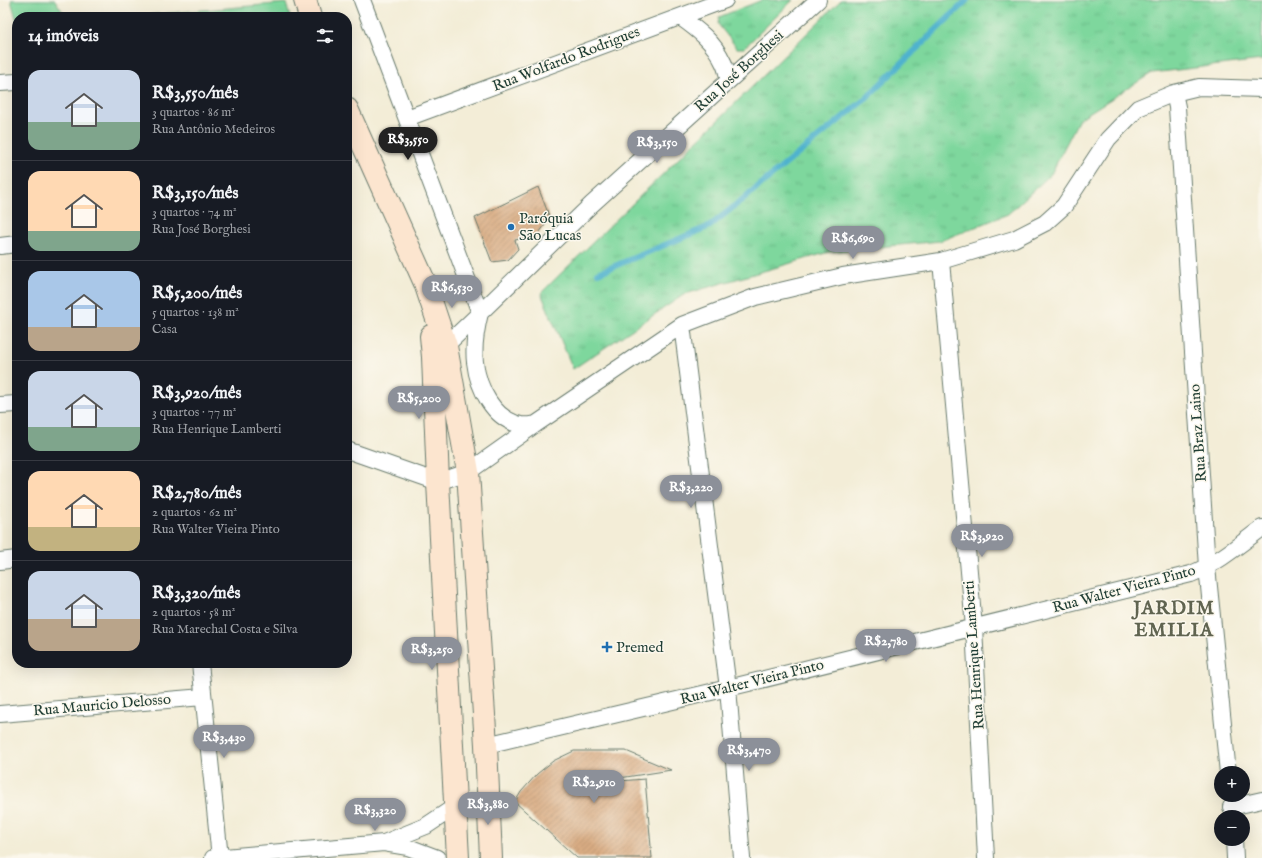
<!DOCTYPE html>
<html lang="pt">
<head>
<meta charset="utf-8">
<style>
	:root { --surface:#171b24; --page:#20242c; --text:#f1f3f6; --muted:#9ea1a6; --line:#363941; --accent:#8c9099 }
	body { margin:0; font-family:"IM FELL English",serif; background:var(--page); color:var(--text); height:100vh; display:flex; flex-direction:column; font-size:15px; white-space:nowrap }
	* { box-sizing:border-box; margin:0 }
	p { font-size:13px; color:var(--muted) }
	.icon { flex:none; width:22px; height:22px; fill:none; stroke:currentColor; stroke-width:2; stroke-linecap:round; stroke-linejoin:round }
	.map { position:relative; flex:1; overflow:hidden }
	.panel { position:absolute; left:12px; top:12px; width:340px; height:656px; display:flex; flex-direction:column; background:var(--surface); border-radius:16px; box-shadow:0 4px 16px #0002 }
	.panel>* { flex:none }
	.fabs { position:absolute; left:1214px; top:766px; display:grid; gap:8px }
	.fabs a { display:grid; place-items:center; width:36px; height:36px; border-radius:50%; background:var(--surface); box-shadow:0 4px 16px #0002; font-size:20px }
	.price { position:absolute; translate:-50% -34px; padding:0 9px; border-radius:14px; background:var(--accent); color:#fff; font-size:13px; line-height:26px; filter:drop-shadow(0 1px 2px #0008) }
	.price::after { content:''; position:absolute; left:50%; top:24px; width:12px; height:9px; margin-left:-6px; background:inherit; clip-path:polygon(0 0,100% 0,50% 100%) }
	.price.active { background:#222; color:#fff }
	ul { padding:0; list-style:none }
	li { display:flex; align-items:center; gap:12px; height:100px; padding:0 16px }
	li+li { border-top:1px solid var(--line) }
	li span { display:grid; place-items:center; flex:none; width:112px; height:80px; border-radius:12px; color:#555 }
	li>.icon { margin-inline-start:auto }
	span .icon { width:48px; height:48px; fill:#fffc; stroke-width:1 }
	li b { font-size:17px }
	h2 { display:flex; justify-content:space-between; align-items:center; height:48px; padding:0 16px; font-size:17px }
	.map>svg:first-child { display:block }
	.green { fill:#7ed79d; stroke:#4e8a68 }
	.park { fill:url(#park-tufts); stroke:#4e8a68 }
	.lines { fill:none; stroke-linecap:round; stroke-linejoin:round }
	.stream { stroke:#4fb2ce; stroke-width:6 }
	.building { fill:url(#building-hatch) }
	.minor-casing { stroke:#697b6d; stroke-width:18 }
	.secondary-casing { stroke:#697b6d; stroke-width:24 }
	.minor { stroke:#fff; stroke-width:16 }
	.secondary { stroke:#fce5cf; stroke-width:22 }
	.poi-dot { fill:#1f6fb2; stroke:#fbf7ec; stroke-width:1.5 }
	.labels { text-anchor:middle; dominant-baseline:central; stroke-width:3; stroke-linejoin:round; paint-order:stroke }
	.street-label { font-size:15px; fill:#1f3d34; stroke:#fbf7ec }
	.poi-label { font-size:15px; fill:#1f3d34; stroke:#fbf7ec; text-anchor:start }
	.district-label { font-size:19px; font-weight:bold; letter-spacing:1px; fill:#606450; stroke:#fbf7ec }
</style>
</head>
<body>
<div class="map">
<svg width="1262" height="858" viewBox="0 0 1262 858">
	<defs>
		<pattern id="park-tufts" width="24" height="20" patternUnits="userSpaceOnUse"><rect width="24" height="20" fill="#7ed79d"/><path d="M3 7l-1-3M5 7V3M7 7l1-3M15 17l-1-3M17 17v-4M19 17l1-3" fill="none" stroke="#6cb988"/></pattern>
		<pattern id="building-hatch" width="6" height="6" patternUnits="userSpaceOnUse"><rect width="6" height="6" fill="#d9ac83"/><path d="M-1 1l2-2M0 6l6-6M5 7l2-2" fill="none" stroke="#af8d6c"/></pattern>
	</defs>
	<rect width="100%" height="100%" fill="#fbf7ec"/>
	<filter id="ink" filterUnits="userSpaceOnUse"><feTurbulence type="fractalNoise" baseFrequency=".025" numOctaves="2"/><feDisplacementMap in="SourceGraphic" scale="8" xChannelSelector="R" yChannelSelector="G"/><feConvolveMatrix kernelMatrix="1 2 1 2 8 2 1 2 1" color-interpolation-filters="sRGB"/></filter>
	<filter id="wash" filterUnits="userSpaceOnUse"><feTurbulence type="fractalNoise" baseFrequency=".012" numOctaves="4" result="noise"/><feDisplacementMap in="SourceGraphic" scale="16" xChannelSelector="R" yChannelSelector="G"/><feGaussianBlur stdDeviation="0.9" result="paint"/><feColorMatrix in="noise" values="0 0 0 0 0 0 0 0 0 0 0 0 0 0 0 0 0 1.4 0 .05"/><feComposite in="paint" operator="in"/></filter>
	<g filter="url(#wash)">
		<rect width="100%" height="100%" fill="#f3edd7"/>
		<path class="green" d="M11,0h44l7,11 9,6h-54v5z
			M286,3l4,14h-167z"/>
		<path class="park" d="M762,0h31l-49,48h-7l-19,-24 1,-7z
			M841,0h421v60l-110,13 -73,46 -28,55 -43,40 -68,27 -111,11 -144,42 -112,75 -32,-76z"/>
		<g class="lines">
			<path class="stream" d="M598,273l112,-47 154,-126 103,-100"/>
		</g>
		<g id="blocks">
			<path class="building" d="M538,187l12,31 -13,18 -22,4 3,9 -10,11 -16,2 -17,-44z
				M574,751h52l45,19 -90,14 64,-5 7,79h-75l-62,-56 6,-10 16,-18 16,-13z"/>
		</g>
	</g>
	<g filter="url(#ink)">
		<use href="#blocks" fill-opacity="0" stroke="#697b6d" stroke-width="1"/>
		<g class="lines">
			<g class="minor-casing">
				<path id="minor" d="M362,0l118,313
					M680,17c17,12 34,25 43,45 3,5 4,12 6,18
					M0,83l17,-1
					M1174,93l3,14 30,460 21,206
					M407,118l318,-118
					M0,246l17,-2
					M941,261l33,366 12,231
					M480,313c-4,16 -7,32 -5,49 3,26 18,57 46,63 5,1 10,0 15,-1l146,-99 73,-28 88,-21 98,-15 73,-22 31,-16 19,-17 44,-67 30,-31 36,-15 25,-6 63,2
					M682,325l46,363 14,170
					M439,352l41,-39 111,-108 227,-205
					M0,405l17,-1
					M347,450l91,32 30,-10 68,-48
					M0,561l17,-2
					M200,663l20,195
					M0,714l203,-17
					M486,745l242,-57 463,-114c27,-11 48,-29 71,-46
					M1231,807l31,-7
					M1234,839l1,19
					M213,858l171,-15
					M437,858l-29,-11 -24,-4 42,-17 30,-20"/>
			</g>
			<g class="secondary-casing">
				<path id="secondary" d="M305,0l5,17
					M347,109l78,174 21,63 22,126 18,273 5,113
					M431,336l2,21 5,125 20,376"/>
			</g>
			<use href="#minor" class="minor"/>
			<use href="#secondary" class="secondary"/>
		</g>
	</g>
	<g class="poi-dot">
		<circle cx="511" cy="227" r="4"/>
		<path d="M605 641h4v4h4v4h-4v4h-4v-4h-4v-4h4z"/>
	</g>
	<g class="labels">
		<g class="street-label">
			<text transform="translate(566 59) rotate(-21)">Rua Wolfardo Rodrigues</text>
			<text transform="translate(739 71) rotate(-42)">Rua José Borghesi</text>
			<text transform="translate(1198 433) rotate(-94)">Rua Braz Laino</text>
			<text transform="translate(1124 589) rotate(-15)">Rua Walter Vieira Pinto</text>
			<text transform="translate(974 655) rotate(-94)">Rua Henrique Lamberti</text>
			<text transform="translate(752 682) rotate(-14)">Rua Walter Vieira Pinto</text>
			<text transform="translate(102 705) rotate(-5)">Rua Mauricio Delosso</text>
		</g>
		<g class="poi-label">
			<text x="519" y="218">Paróquia<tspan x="519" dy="17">São Lucas</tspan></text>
			<text x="616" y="647">Premed</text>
		</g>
		<g class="district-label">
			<text x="1174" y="609">JARDIM<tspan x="1174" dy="22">EMILIA</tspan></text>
		</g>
	</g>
</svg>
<div class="fabs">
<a>+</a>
<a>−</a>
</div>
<b class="price active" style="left:408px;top:161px">R$3,550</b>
<b class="price" style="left:657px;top:164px">R$3,150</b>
<b class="price" style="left:853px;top:260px">R$6,690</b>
<b class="price" style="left:452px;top:309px">R$6,530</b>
<b class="price" style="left:419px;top:420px">R$5,200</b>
<b class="price" style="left:691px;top:509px">R$3,220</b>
<b class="price" style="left:982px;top:558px">R$3,920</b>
<b class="price" style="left:886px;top:663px">R$2,780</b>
<b class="price" style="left:432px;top:671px">R$3,250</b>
<b class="price" style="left:224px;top:759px">R$3,430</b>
<b class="price" style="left:749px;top:772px">R$3,470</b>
<b class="price" style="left:594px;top:804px">R$2,910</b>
<b class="price" style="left:488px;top:826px">R$3,880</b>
<b class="price" style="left:375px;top:832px">R$3,320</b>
<section class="panel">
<h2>14 imóveis<svg class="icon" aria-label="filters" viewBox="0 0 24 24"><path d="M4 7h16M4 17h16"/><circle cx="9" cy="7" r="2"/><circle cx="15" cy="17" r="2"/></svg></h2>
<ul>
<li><span style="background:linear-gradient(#c9d6e8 65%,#7fa58c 0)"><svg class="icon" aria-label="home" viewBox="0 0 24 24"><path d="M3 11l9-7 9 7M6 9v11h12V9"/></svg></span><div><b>R$3,550/mês</b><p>3 quartos · 86 m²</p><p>Rua Antônio Medeiros</p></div></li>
<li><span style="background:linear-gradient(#ffd9b3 75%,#7fa58c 0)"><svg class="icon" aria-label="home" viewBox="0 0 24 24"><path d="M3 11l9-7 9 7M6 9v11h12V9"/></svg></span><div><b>R$3,150/mês</b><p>3 quartos · 74 m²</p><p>Rua José Borghesi</p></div></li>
<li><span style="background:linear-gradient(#a9c7e8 70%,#b9a48a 0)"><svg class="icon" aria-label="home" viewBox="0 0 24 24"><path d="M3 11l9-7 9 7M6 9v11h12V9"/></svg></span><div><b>R$5,200/mês</b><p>5 quartos · 138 m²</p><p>Casa</p></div></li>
<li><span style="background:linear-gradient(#c9d6e8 70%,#7fa58c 0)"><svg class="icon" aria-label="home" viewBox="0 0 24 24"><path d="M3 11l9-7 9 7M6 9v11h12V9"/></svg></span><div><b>R$3,920/mês</b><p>3 quartos · 77 m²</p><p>Rua Henrique Lamberti</p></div></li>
<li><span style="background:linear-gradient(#ffd9b3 70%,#c2b280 0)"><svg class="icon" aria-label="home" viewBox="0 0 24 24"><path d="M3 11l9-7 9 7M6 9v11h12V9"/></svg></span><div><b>R$2,780/mês</b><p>2 quartos · 62 m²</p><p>Rua Walter Vieira Pinto</p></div></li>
<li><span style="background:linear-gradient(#c9d6e8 60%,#b9a48a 0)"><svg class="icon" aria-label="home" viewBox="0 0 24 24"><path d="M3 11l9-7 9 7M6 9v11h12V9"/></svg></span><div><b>R$3,320/mês</b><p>2 quartos · 58 m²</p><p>Rua Marechal Costa e Silva</p></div></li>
</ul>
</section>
</div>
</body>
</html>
